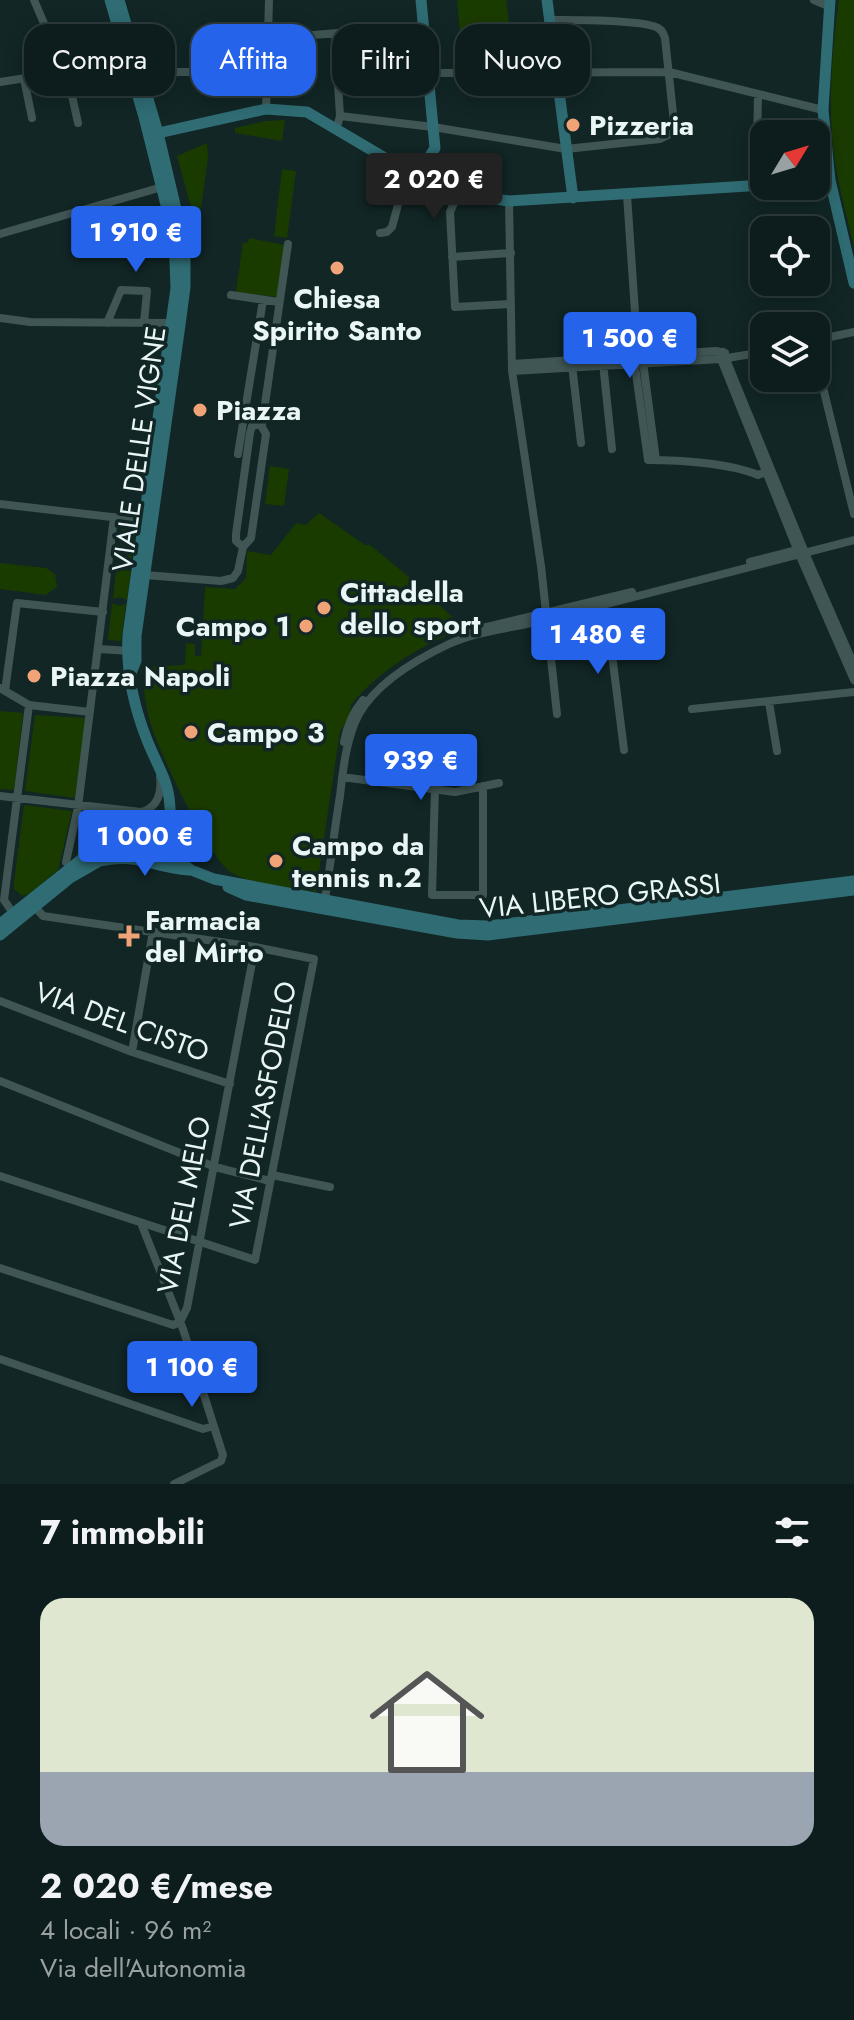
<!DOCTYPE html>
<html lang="it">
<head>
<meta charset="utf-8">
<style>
	:root { --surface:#0d1c1c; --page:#1b2929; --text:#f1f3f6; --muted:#9aa1a3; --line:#2d3a3b; --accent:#2563eb }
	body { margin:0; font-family:Jost,sans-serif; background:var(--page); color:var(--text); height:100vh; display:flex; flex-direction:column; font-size:30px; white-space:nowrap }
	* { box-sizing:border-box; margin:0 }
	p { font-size:26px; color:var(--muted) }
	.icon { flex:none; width:44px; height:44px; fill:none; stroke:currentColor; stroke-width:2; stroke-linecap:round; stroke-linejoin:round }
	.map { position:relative; height:1484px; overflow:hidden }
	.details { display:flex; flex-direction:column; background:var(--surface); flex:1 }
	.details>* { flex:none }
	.guide { position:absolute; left:24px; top:24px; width:806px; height:72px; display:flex; gap:16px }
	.needle { width:52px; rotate:52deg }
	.tools { position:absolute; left:750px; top:120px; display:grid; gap:16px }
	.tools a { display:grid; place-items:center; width:80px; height:80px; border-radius:16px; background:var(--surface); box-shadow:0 4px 20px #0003,0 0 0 2px var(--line); font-size:40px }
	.price { position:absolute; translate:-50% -68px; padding:0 18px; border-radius:8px; background:var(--accent); color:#fff; font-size:26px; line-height:52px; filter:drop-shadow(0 2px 4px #0008) }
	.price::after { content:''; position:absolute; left:50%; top:48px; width:24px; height:18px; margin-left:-12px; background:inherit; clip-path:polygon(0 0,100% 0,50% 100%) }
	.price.selected { background:#222; color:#fff }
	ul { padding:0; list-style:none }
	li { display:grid; align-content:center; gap:16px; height:424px; padding:0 40px }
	li span { display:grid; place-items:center; height:248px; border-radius:24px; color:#555 }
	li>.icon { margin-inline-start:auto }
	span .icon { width:144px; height:144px; fill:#fffc; stroke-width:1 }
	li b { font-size:34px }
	h2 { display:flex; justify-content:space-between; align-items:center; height:96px; padding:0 40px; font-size:34px }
	.tag { padding:0 28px; border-radius:24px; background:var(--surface); box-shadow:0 4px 20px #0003,0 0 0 2px var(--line); font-size:28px; line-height:72px }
	.tag.selected { background:var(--accent); color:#fff }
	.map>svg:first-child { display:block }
	.green { fill:#1a3b00 }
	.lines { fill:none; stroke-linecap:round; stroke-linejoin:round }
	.street { stroke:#405654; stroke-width:8 }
	.secondary { stroke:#2f6c74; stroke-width:11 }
	.poi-dot { fill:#efa377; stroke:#112625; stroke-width:3 }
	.labels { text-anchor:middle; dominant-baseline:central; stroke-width:7; stroke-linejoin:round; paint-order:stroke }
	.poi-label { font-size:28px; font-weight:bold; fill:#eaf6f5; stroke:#112625; text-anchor:start }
	.street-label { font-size:28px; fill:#eaf6f5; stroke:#112625 }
</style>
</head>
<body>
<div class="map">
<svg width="854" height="1484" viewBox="0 0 854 1484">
	<rect width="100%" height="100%" fill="#112625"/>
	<path class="green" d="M457,0h49l9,67 -35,1 -17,-3z
		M839,0h15v247c-6,-28 -15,-57 -19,-85 -8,-53 -3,-110 4,-162z
		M285,120l-3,21 -47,-8v-5l31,-7z
		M207,143l1,14 -9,66 -3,3 -19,-70z
		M282,169l14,2 -9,67 -13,-2z
		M249,238l37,7 -8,52 -42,-5 7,-50 5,1z
		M270,466l19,3 -5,37 -19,-2z
		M319,513l46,32h5l44,36 50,47c-42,17 -85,42 -113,77l-1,11 -10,15 -24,161c-24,-5 -64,-7 -84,-19 -22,-13 -71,-118 -80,-145 -7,-20 -8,-40 -10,-61l43,-2 1,-22 9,1v12h6l4,-69 30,2 11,-11 1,-27 24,4 25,-32 10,2z
		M122,527l13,3 -4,38 -6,-4 -8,2z
		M0,563l46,5 9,6 2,13 -11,8 -46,-6z
		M116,569l15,2 -4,29 -7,-3 -7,2z
		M112,603l8,3 6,-3 -5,38 -13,-1z
		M0,711l23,2 -9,77 -14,-1z
		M35,715l51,3 -11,80 -50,-7z
		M24,805l48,6 -14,59 -28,23 -8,3 -8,-7v-7z
		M86,812l56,8c-6,19 -19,17 -36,22 -10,4 -20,8 -30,14z"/>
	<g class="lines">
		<path class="street" d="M34,0l35,82 9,41
			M814,0l14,6
			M313,35l111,-9
			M335,35l5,81 -3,11
			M137,72h69l60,-20
			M337,78l91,-5 241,-1 154,38
			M24,79l8,39
			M0,82l134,-21
			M266,109l3,-109
			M340,116l93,11 133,22 94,-10 10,-5 4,-11 -9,-85c-2,-5 -2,-7 -7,-10 -16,-9 -87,-8 -109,-8
			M757,146l1,-52
			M459,192l-9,20 5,95 56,-3
			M627,195l8,117
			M509,201l3,170 29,195 16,148
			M380,233l7,-1 5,-5 15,-56
			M0,234l162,-47
			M452,257l59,-4
			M231,295l48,7
			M0,318l30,4 141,1
			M107,323l14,-33 26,1 -3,32
			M816,340l38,-8
			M723,352l-2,7 78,195 55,126
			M723,352l83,203 48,110
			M634,359l14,101c32,0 81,3 110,15l8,-3
			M816,359l38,155
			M643,362l13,98
			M603,363l9,86
			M512,364l204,-13 9,2
			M572,365l9,78
			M512,371l209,-12 43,-7
			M260,424l6,10 -15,104 -8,9 -7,-6v-7l14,-101 2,-7z
			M262,425l26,-181
			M238,454l25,-154
			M0,504l146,17
			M750,562l43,-11 6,3
			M145,575l76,6 12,-3 5,-7 5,-24
			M605,599l19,151
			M470,631l162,-39
			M99,649l32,2
			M0,688l29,17 61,7
			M5,691l12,-88 86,9
			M769,702l8,49
			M692,709l162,-17
			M344,742c3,-16 8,-29 19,-42
			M342,777l113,15 44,-9
			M435,788l-3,107h51v-109
			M0,796l141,16c17,-4 21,-20 19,-35
			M66,862l12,-55 36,-290
			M324,905c6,-36 10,-73 16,-109 3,-26 6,-58 19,-82 18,-31 58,-55 90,-70 30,-14 68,-16 100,-25 102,-27 204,-52 305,-79
			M13,913l-9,-13 25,-195
			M0,1001l132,51 98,32
			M132,1052l21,-121
			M0,1081l215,86 55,14
			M272,1175l58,12
			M0,1176l255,84 59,-301 -59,-12 -212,-31 -8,-9
			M141,1223l42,106 40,126 -2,6 -47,23
			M0,1268l173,57 7,-3
			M180,1322l7,-14 68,-361
			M0,1359l203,70 11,-3"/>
		<path class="secondary" d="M110,0l34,117 30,120 2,51 -48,347c-2,34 6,72 19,105 14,35 25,43 23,84
			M119,0l39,133 27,114v40l-5,38 -44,311v25l-5,12
			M547,0l26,198
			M830,0l-7,110 7,70 24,103
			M154,134l112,-25 41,3 100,59 61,24 41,6 255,-16
			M418,175l17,-27 -14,-148
			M147 835a14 14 0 1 1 28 0a14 14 0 1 1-28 0Z
			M164,849l27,21 23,9 244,46 30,1 366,-45
			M96,862c44,-10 53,5 93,8
			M228,887l18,8 211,38 31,2 366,-45
			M0,924l83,-66 41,-12 23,-15
			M0,935l70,-57 26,-15 11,-11"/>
	</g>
	<g class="poi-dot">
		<circle cx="573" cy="125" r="8"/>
		<circle cx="337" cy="268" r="8"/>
		<circle cx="200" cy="410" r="8"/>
		<circle cx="324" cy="608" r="8"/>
		<circle cx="306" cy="626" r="8"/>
		<circle cx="34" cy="676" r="8"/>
		<circle cx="191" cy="732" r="8"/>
		<circle cx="276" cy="861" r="8"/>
		<path d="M125 924h8v8h8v8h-8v8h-8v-8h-8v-8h8z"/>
	</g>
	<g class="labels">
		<g class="poi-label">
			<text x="589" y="125">Pizzeria</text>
			<text x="337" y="298" text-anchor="middle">Chiesa<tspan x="337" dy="32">Spirito Santo</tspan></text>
			<text x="216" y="410">Piazza</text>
			<text x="340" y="592">Cittadella<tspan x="340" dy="32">dello sport</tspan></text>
			<text x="290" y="626" text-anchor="end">Campo 1</text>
			<text x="50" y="676">Piazza Napoli</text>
			<text x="207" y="732">Campo 3</text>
			<text x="292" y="845">Campo da<tspan x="292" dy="32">tennis n.2</tspan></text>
			<text x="145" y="920">Farmacia<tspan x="145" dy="32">del Mirto</tspan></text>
		</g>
		<g class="street-label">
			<text transform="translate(139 449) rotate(-82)">VIALE DELLE VIGNE</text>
			<text transform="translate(600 896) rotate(-6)">VIA LIBERO GRASSI</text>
			<text transform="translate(122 1022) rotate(20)">VIA DEL CISTO</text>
			<text transform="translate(263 1105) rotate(-79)">VIA DELL'ASFODELO</text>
			<text transform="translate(184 1205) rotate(-79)">VIA DEL MELO</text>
		</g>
	</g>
</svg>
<div class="tools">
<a><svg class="needle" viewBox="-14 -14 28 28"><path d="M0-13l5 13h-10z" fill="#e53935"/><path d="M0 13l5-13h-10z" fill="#9aa1a3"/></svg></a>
<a><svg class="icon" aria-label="locate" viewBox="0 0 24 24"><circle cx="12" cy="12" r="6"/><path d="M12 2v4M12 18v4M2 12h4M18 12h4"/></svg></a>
<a><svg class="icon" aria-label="layers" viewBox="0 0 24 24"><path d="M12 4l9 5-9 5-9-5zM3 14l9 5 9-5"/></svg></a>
</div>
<b class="price selected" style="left:434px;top:221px">2 020 €</b>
<b class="price" style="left:136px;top:274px">1 910 €</b>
<b class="price" style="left:630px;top:380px">1 500 €</b>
<b class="price" style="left:598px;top:676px">1 480 €</b>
<b class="price" style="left:421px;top:802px">939 €</b>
<b class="price" style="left:145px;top:878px">1 000 €</b>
<b class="price" style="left:192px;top:1409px">1 100 €</b>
<div class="guide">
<a class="tag">Compra</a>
<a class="tag selected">Affitta</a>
<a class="tag">Filtri</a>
<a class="tag">Nuovo</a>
</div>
</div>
<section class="details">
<h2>7 immobili<svg class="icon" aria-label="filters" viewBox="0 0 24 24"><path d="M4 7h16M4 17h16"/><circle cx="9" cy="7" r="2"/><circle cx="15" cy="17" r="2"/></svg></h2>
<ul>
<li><span style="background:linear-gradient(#dfe7d0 70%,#9aa5b1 0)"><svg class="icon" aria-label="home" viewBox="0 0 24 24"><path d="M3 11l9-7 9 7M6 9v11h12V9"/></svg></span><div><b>2 020 €/mese</b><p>4 locali · 96 m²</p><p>Via dell'Autonomia</p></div></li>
</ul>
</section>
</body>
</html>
